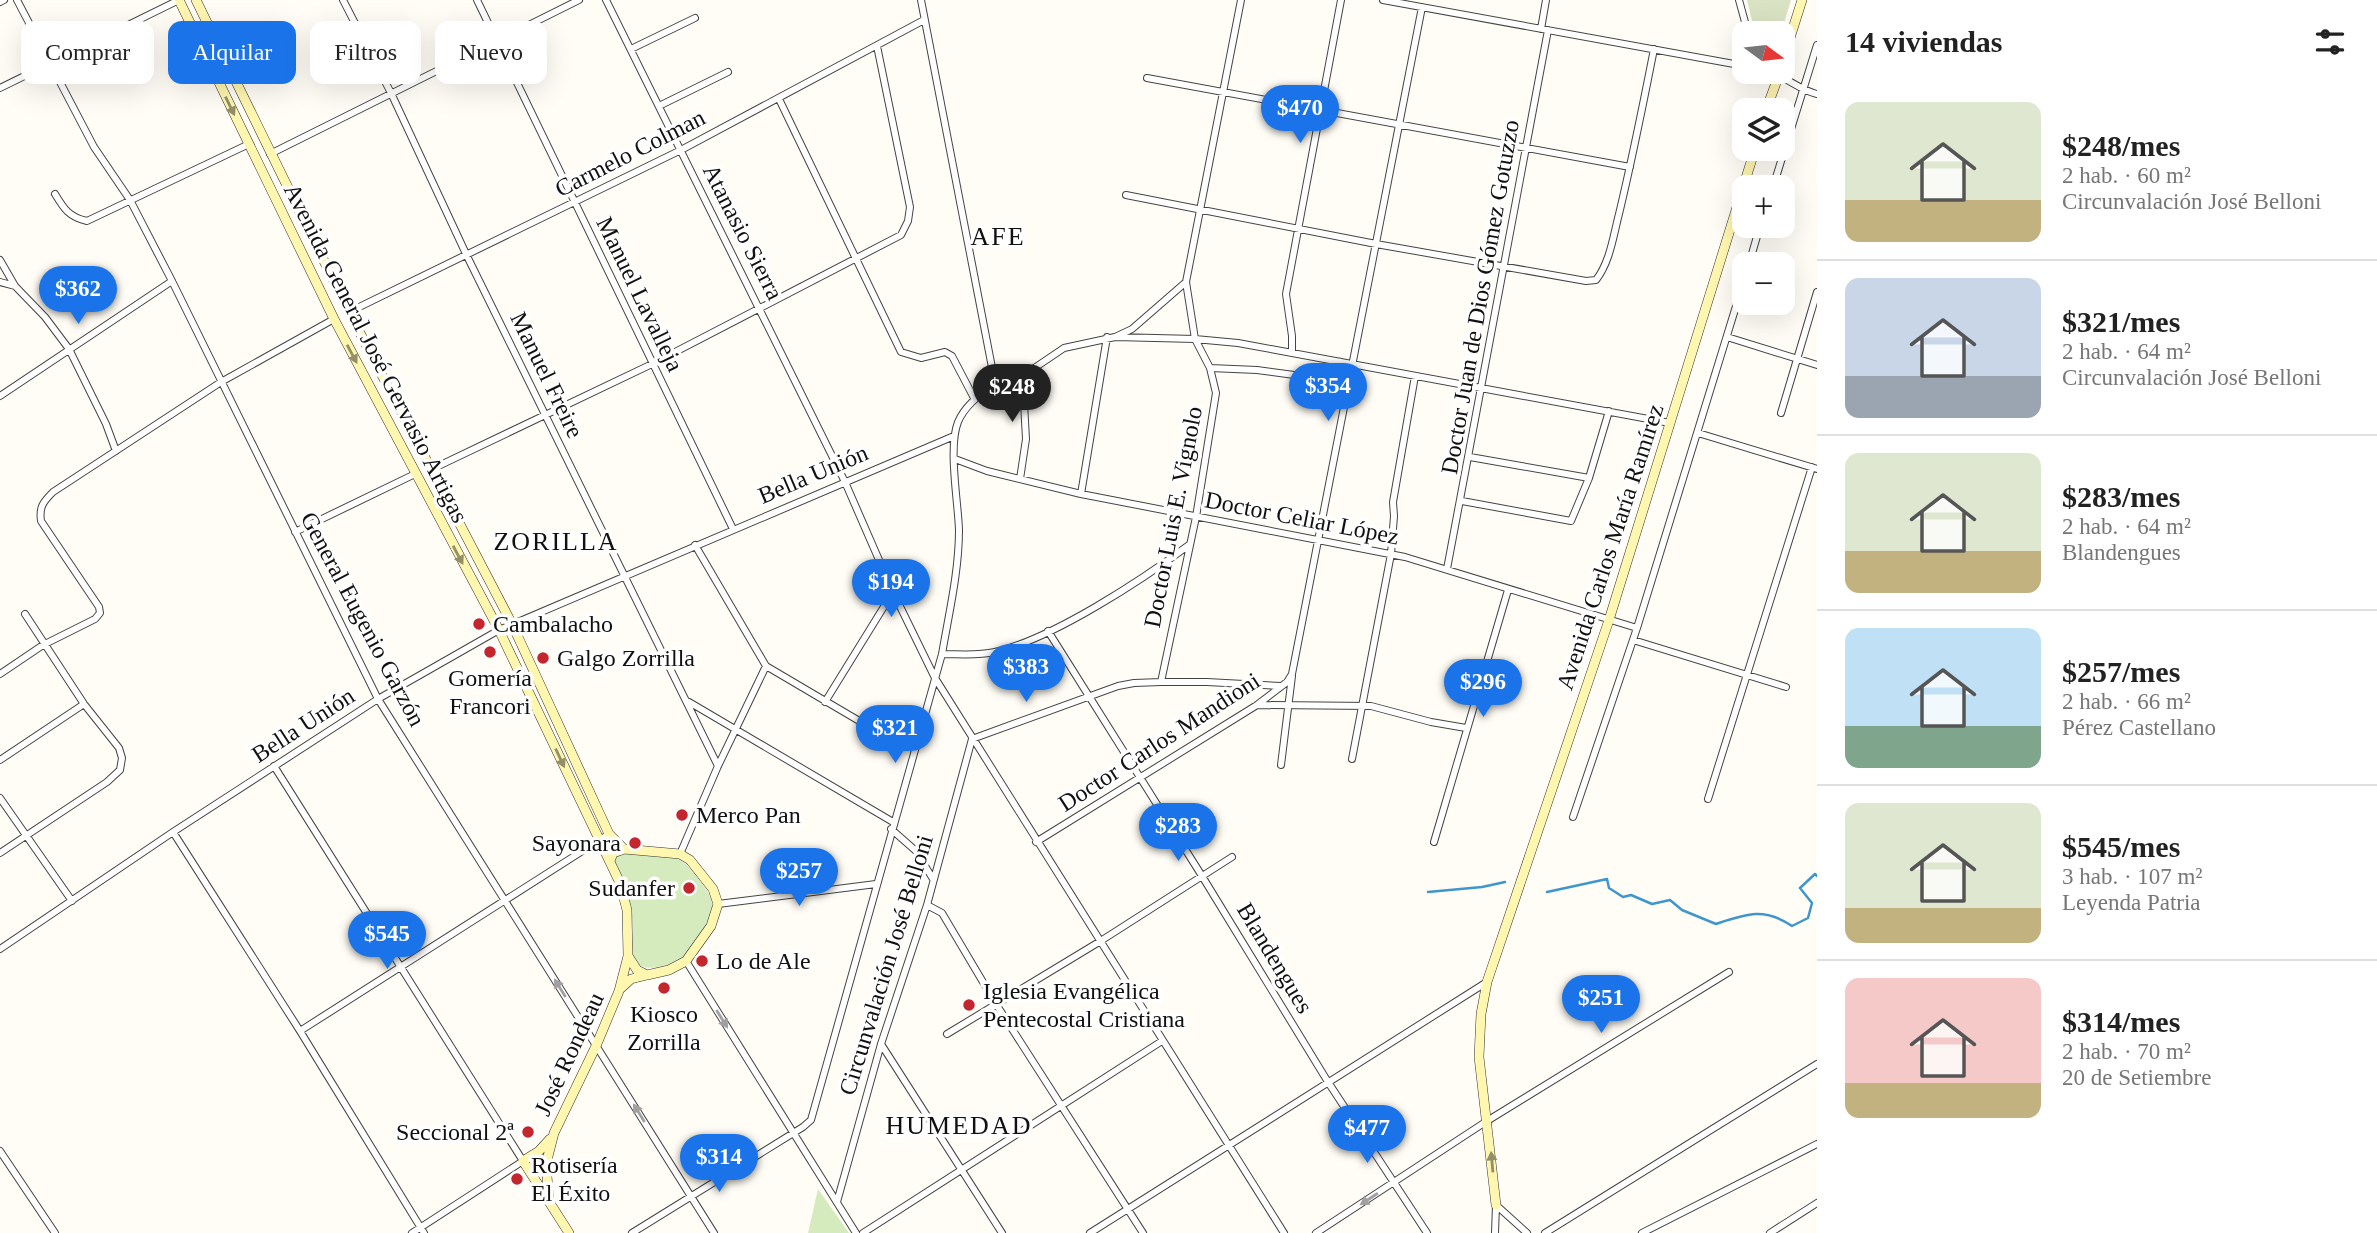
<!DOCTYPE html>
<html lang="es">
<head>
<meta charset="utf-8">
<style>
	:root { --surface:#fff; --page:#f2f2f2; --text:#222; --muted:#767676; --line:#e0e0e0; --accent:#1a73e8 }
	body { margin:0; font-family:Georgia,serif; background:var(--page); color:var(--text); height:100vh; display:flex; flex-direction:column; font-size:26px; white-space:nowrap }
	* { box-sizing:border-box; margin:0 }
	p { font-size:23px; color:var(--muted) }
	.icon { flex:none; width:38px; height:38px; fill:none; stroke:currentColor; stroke-width:2; stroke-linecap:round; stroke-linejoin:round }
	.map { position:relative; flex:1; overflow:hidden }
	.side { display:flex; flex-direction:column; background:var(--surface); width:560px }
	.side>* { flex:none }
	.banner { position:absolute; left:21px; top:21px; width:665px; height:63px; display:flex; gap:14px }
	.needle { width:46px; rotate:105deg }
	.tools { position:absolute; left:1732px; top:21px; display:grid; gap:14px }
	.tools a { display:grid; place-items:center; width:63px; height:63px; border-radius:14px; background:var(--surface); box-shadow:0 7px 28px #0002; font-size:35px }
	.price { position:absolute; translate:-50% -60px; padding:0 16px; border-radius:24px; background:var(--accent); color:#fff; font-size:23px; line-height:46px; filter:drop-shadow(0 2px 4px #0008) }
	.price::after { content:''; position:absolute; left:50%; top:42px; width:21px; height:16px; margin-left:-10px; background:inherit; clip-path:polygon(0 0,100% 0,50% 100%) }
	.price.current { background:#222; color:#fff }
	ul { padding:0; list-style:none }
	li { display:flex; align-items:center; gap:21px; height:175px; padding:0 28px }
	li+li { border-top:2px solid var(--line) }
	li span { display:grid; place-items:center; flex:none; width:196px; height:140px; border-radius:14px; color:#555 }
	li>.icon { margin-inline-start:auto }
	span .icon { width:84px; height:84px; fill:#fffc; stroke-width:1 }
	li b { font-size:30px }
	h2 { display:flex; justify-content:space-between; align-items:center; height:84px; padding:0 28px; font-size:30px }
	.pill { padding:0 24px; border-radius:14px; background:var(--surface); box-shadow:0 7px 28px #0002; font-size:24px; line-height:63px }
	.pill.current { background:var(--accent); color:#fff }
	main { display:flex; flex:1; min-height:0 }
	.map>svg:first-child { display:block }
	.green { fill:#d5ebbd }
	.cemetery { fill:#d9e3c4 }
	.lines { fill:none; stroke-linecap:round; stroke-linejoin:round }
	.stream { stroke:#3f96cf; stroke-width:2.5 }
	.street-casing { stroke:#444; stroke-width:8 }
	.secondary-casing { stroke:#333; stroke-width:10 }
	.street { stroke:#fff; stroke-width:6 }
	.secondary { stroke:#fff6b0; stroke-width:9 }
	.oneway { fill:#948f68 }
	.oneway2 { fill:#a0a0a0 }
	.poi-dot { fill:#c4262e; stroke:#fff; stroke-width:2.5 }
	.labels { text-anchor:middle; dominant-baseline:central; stroke-width:7; stroke-linejoin:round; paint-order:stroke }
	.street-label { font-size:24px; fill:#111; stroke:#fff }
	.poi-label { font-size:24px; fill:#111; stroke:#fff; text-anchor:start }
	.neighbourhood-label { font-size:26px; letter-spacing:2px; fill:#111; stroke:#fff }
</style>
</head>
<body>
<main>
<div class="map">
<svg width="1817" height="1233" viewBox="0 0 1817 1233">
	<rect width="100%" height="100%" fill="#fffdf5"/>
	<path class="green" d="M618,854c17,0 37,-2 53,2 13,4 21,14 28,24 5,7 12,14 13,23 2,13 -19,47 -30,55 -8,7 -37,15 -45,5 -8,-10 -3,-24 -4,-36 -1,-24 -9,-45 -20,-66z
		M818,1189l31,44h-41z"/>
	<path class="cemetery" d="M1747,0h44l-10,33h-26z"/>
	<g class="lines">
		<path class="stream" d="M1428,892l54,-5 23,-5
			M1547,892l60,-13 2,9 14,9 8,-2 21,9 18,-4 12,10 34,14c30,-10 48,-17 76,2l16,-8 4,-15 -12,-15 15,-14 2,2"/>
		<g class="street-casing">
			<path id="street" d="M17,0l77,147 36,53 42,81 206,418 336,534
				M343,0l48,93 76,163 251,510
				M477,0l256,529
				M606,0l239,482 48,110 42,86 349,555
				M1383,0l362,66
				M1739,0l9,33
				M0,2l4,-2
				M1541,29l5,-29
				M631,49l64,-31
				M1769,72c18,5 30,18 48,22
				M1147,78l483,89
				M0,88l179,-88
				M779,99l122,253 20,6 24,-6 7,4 22,42
				M659,106l69,-34
				M270,154l309,-154
				M1773,187l44,-142
				M55,194c9,15 14,23 32,27l162,-77
				M1126,195l250,49 210,37 10,-1c14,-18 17,-43 23,-66 13,-54 24,-109 35,-165
				M0,260l15,26 30,31 24,32 37,75 10,27
				M1749,264l11,-38
				M0,282l15,4
				M349,312l332,-162 243,-130
				M1115,337l80,2 43,4 432,80
				M1727,337l90,28
				M1292,353v-17l-6,-42 55,-294
				M1210,368l47,2 52,7 17,-4 14,-11
				M995,383l32,-10 37,-25 51,-11 17,-8 54,-47
				M0,396l172,-115
				M1781,413l36,-121
				M1698,433l119,36
				M1470,457l119,21
				M955,459l32,12 94,23 324,63 232,71
				M430,470l222,-106 249,-129 7,-14 2,-14 -33,-161
				M1020,479l6,-40 -2,-36 3,-30
				M1081,494l26,-157
				M1462,501l109,20 18,-43 20,-67
				M295,532l120,-58
				M695,545l71,121 95,56
				M1447,569l101,-539
				M1048,631l154,245 126,206 99,151
				M1633,640l153,47
				M942,654c18,0 35,2 53,-2 57,-13 147,-72 194,-107
				M0,674l43,-29 52,-26 5,-6 -1,-6 -58,-86c-2,-14 2,-19 12,-29l168,-110 113,-63
				M1161,682h46l74,4
				M689,702l204,120
				M825,702l68,-110
				M1257,705l114,1 60,16 35,6
				M972,739l146,-53 16,-3 27,-1 35,-165 20,-124 -6,-25 -15,-29 -9,-57 55,-282
				M1352,759l39,-205 3,-38 -1,-14 22,-126
				M0,760l84,-56
				M1281,765l11,-89
				M274,766l249,395 -111,72
				M0,798l72,103
				M1708,799l104,-332
				M1573,817l64,-189 108,-351
				M891,829l25,22 17,28
				M173,832l127,199 124,202
				M1036,842l221,-137 30,-23 5,-8 130,-667
				M1434,842l74,-252
				M0,853l107,-71 13,-12 2,-12 -3,-10 -35,-44 -59,-90
				M680,854l38,-88 48,-100
				M718,904l158,-20
				M927,905l15,8 54,91 147,229
				M0,949l173,-117 205,-133 121,-69 455,-194
				M686,961l170,272
				M300,1031l309,-197
				M947,1034l152,-92 133,-85
				M881,1044l121,189
				M0,1151l55,82
				M837,1202l44,-158 46,-139 45,-166
				M1496,1205l31,28
				M632,1233l171,-106 8,-7 131,-466c7,-41 17,-83 17,-124 -1,-29 -11,-83 -1,-108 7,-17 23,-28 37,-39l-74,-383
				M863,1233l299,-192
				M1090,1233l397,-251
				M1316,1233l171,-112 242,-149
				M1495,1233l1,-28
				M1545,1233l272,-169
				M1642,1233l175,-89
				M1770,1233l47,-30"/>
		</g>
		<g class="secondary-casing">
			<path id="secondary" d="M179,0l155,319 165,311 121,253 7,27 1,46 -9,35 -23,55 -42,87 -8,31 3,36
				M196,0l153,312 163,312 97,210 15,15
				M1783,60l19,-60
				M1766,110l14,-38
				M610,861l3,-8 11,-4 56,5 10,6 23,29 5,15 -7,22 -25,35 -17,9 -22,5 -10,-5 -9,-14
				M620,989l11,-10 16,-4
				M550,1139l-11,12 -16,10 46,72
				M1496,1205l-17,-148 2,-43 6,-32 122,-362 146,-471"/>
		</g>
		<use href="#street" class="street"/>
		<use href="#secondary" class="secondary"/>
	</g>
	<defs><path id="oneway-solid" d="M-6-.8H1V-3.2L6.5 0L1 3.2V.8H-6Z" transform="scale(1.75)"/></defs>
	<g class="oneway">
		<use href="#oneway-solid" transform="translate(230 106) rotate(64)"/>
		<use href="#oneway-solid" transform="translate(352 354) rotate(62)"/>
		<use href="#oneway-solid" transform="translate(458 555) rotate(62)"/>
		<use href="#oneway-solid" transform="translate(560 758) rotate(65)"/>
		<use href="#oneway-solid" transform="translate(1492 1162) rotate(-95)"/>
	</g>
	<g class="oneway2">
		<use href="#oneway-solid" transform="translate(560 988) rotate(-122)"/>
		<use href="#oneway-solid" transform="translate(722 1019) rotate(58)"/>
		<use href="#oneway-solid" transform="translate(639 1113) rotate(-122)"/>
		<use href="#oneway-solid" transform="translate(1369 1199) rotate(147)"/>
	</g>
	<g class="poi-dot">
		<circle cx="479" cy="624" r="7"/>
		<circle cx="490" cy="652" r="7"/>
		<circle cx="543" cy="658" r="7"/>
		<circle cx="682" cy="815" r="7"/>
		<circle cx="635" cy="843" r="7"/>
		<circle cx="689" cy="888" r="7"/>
		<circle cx="702" cy="961" r="7"/>
		<circle cx="664" cy="988" r="7"/>
		<circle cx="969" cy="1005" r="7"/>
		<circle cx="528" cy="1132" r="7"/>
		<circle cx="517" cy="1179" r="7"/>
	</g>
	<g class="labels">
		<g class="street-label">
			<text transform="translate(630 153) rotate(-27)">Carmelo Colman</text>
			<text transform="translate(743 232) rotate(63)">Atanasio Sierra</text>
			<text transform="translate(640 294) rotate(64)">Manuel Lavalleja</text>
			<text transform="translate(1480 297) rotate(-80)">Doctor Juan de Dios Gómez Gotuzzo</text>
			<text transform="translate(376 353) rotate(63)">Avenida General José Gervasio Artigas</text>
			<text transform="translate(547 375) rotate(64)">Manuel Freire</text>
			<text transform="translate(813 474) rotate(-23)">Bella Unión</text>
			<text transform="translate(1173 517) rotate(-79)">Doctor Luis E. Vignolo</text>
			<text transform="translate(1302 518) rotate(11)">Doctor Celiar López</text>
			<text transform="translate(1610 547) rotate(-72)">Avenida Carlos María Ramírez</text>
			<text transform="translate(363 619) rotate(62)">General Eugenio Garzón</text>
			<text transform="translate(303 725) rotate(-33)">Bella Unión</text>
			<text transform="translate(1159 742) rotate(-33)">Doctor Carlos Mandioni</text>
			<text transform="translate(1275 958) rotate(59)">Blandengues</text>
			<text transform="translate(886 965) rotate(-73)">Circunvalación José Belloni</text>
			<text transform="translate(569 1054) rotate(-65)">José Rondeau</text>
		</g>
		<g class="poi-label">
			<text x="493" y="624">Cambalacho</text>
			<text x="557" y="658">Galgo Zorrilla</text>
			<text x="490" y="678" text-anchor="middle">Gomería<tspan x="490" dy="28">Francori</tspan></text>
			<text x="696" y="815">Merco Pan</text>
			<text x="621" y="843" text-anchor="end">Sayonara</text>
			<text x="675" y="888" text-anchor="end">Sudanfer</text>
			<text x="716" y="961">Lo de Ale</text>
			<text x="983" y="991">Iglesia Evangélica<tspan x="983" dy="28">Pentecostal Cristiana</tspan></text>
			<text x="664" y="1014" text-anchor="middle">Kiosco<tspan x="664" dy="28">Zorrilla</tspan></text>
			<text x="514" y="1132" text-anchor="end">Seccional 2ª</text>
			<text x="531" y="1165">Rotisería<tspan x="531" dy="28">El Éxito</tspan></text>
		</g>
		<g class="neighbourhood-label">
			<text x="998" y="236">AFE</text>
			<text x="556" y="541">ZORILLA</text>
			<text x="959" y="1125">HUMEDAD</text>
		</g>
	</g>
</svg>
<div class="tools">
<a><svg class="needle" viewBox="-14 -14 28 28"><path d="M0-13l5 13h-10z" fill="#e53935"/><path d="M0 13l5-13h-10z" fill="#767676"/></svg></a>
<a><svg class="icon" aria-label="layers" viewBox="0 0 24 24"><path d="M12 4l9 5-9 5-9-5zM3 14l9 5 9-5"/></svg></a>
<a>+</a>
<a>−</a>
</div>
<b class="price" style="left:1300px;top:145px">$470</b>
<b class="price" style="left:78px;top:326px">$362</b>
<b class="price" style="left:1328px;top:423px">$354</b>
<b class="price current" style="left:1012px;top:424px">$248</b>
<b class="price" style="left:891px;top:619px">$194</b>
<b class="price" style="left:1026px;top:704px">$383</b>
<b class="price" style="left:1483px;top:719px">$296</b>
<b class="price" style="left:895px;top:765px">$321</b>
<b class="price" style="left:1178px;top:863px">$283</b>
<b class="price" style="left:799px;top:908px">$257</b>
<b class="price" style="left:387px;top:971px">$545</b>
<b class="price" style="left:1601px;top:1035px">$251</b>
<b class="price" style="left:1367px;top:1165px">$477</b>
<b class="price" style="left:719px;top:1194px">$314</b>
<div class="banner">
<a class="pill">Comprar</a>
<a class="pill current">Alquilar</a>
<a class="pill">Filtros</a>
<a class="pill">Nuevo</a>
</div>
</div>
<section class="side">
<h2>14 viviendas<svg class="icon" aria-label="filters" viewBox="0 0 24 24"><path d="M4 7h16M4 17h16"/><circle cx="9" cy="7" r="2"/><circle cx="15" cy="17" r="2"/></svg></h2>
<ul>
<li><span style="background:linear-gradient(#dfe7d0 70%,#c2b280 0)"><svg class="icon" aria-label="home" viewBox="0 0 24 24"><path d="M3 11l9-7 9 7M6 9v11h12V9"/></svg></span><div><b>$248/mes</b><p>2 hab. · 60 m²</p><p>Circunvalación José Belloni</p></div></li>
<li><span style="background:linear-gradient(#c9d6e8 70%,#9aa5b1 0)"><svg class="icon" aria-label="home" viewBox="0 0 24 24"><path d="M3 11l9-7 9 7M6 9v11h12V9"/></svg></span><div><b>$321/mes</b><p>2 hab. · 64 m²</p><p>Circunvalación José Belloni</p></div></li>
<li><span style="background:linear-gradient(#dfe7d0 70%,#c2b280 0)"><svg class="icon" aria-label="home" viewBox="0 0 24 24"><path d="M3 11l9-7 9 7M6 9v11h12V9"/></svg></span><div><b>$283/mes</b><p>2 hab. · 64 m²</p><p>Blandengues</p></div></li>
<li><span style="background:linear-gradient(#bfe0f5 70%,#7fa58c 0)"><svg class="icon" aria-label="home" viewBox="0 0 24 24"><path d="M3 11l9-7 9 7M6 9v11h12V9"/></svg></span><div><b>$257/mes</b><p>2 hab. · 66 m²</p><p>Pérez Castellano</p></div></li>
<li><span style="background:linear-gradient(#dfe7d0 75%,#c2b280 0)"><svg class="icon" aria-label="home" viewBox="0 0 24 24"><path d="M3 11l9-7 9 7M6 9v11h12V9"/></svg></span><div><b>$545/mes</b><p>3 hab. · 107 m²</p><p>Leyenda Patria</p></div></li>
<li><span style="background:linear-gradient(#f6c9c9 75%,#c2b280 0)"><svg class="icon" aria-label="home" viewBox="0 0 24 24"><path d="M3 11l9-7 9 7M6 9v11h12V9"/></svg></span><div><b>$314/mes</b><p>2 hab. · 70 m²</p><p>20 de Setiembre</p></div></li>
</ul>
</section>
</main>
</body>
</html>
